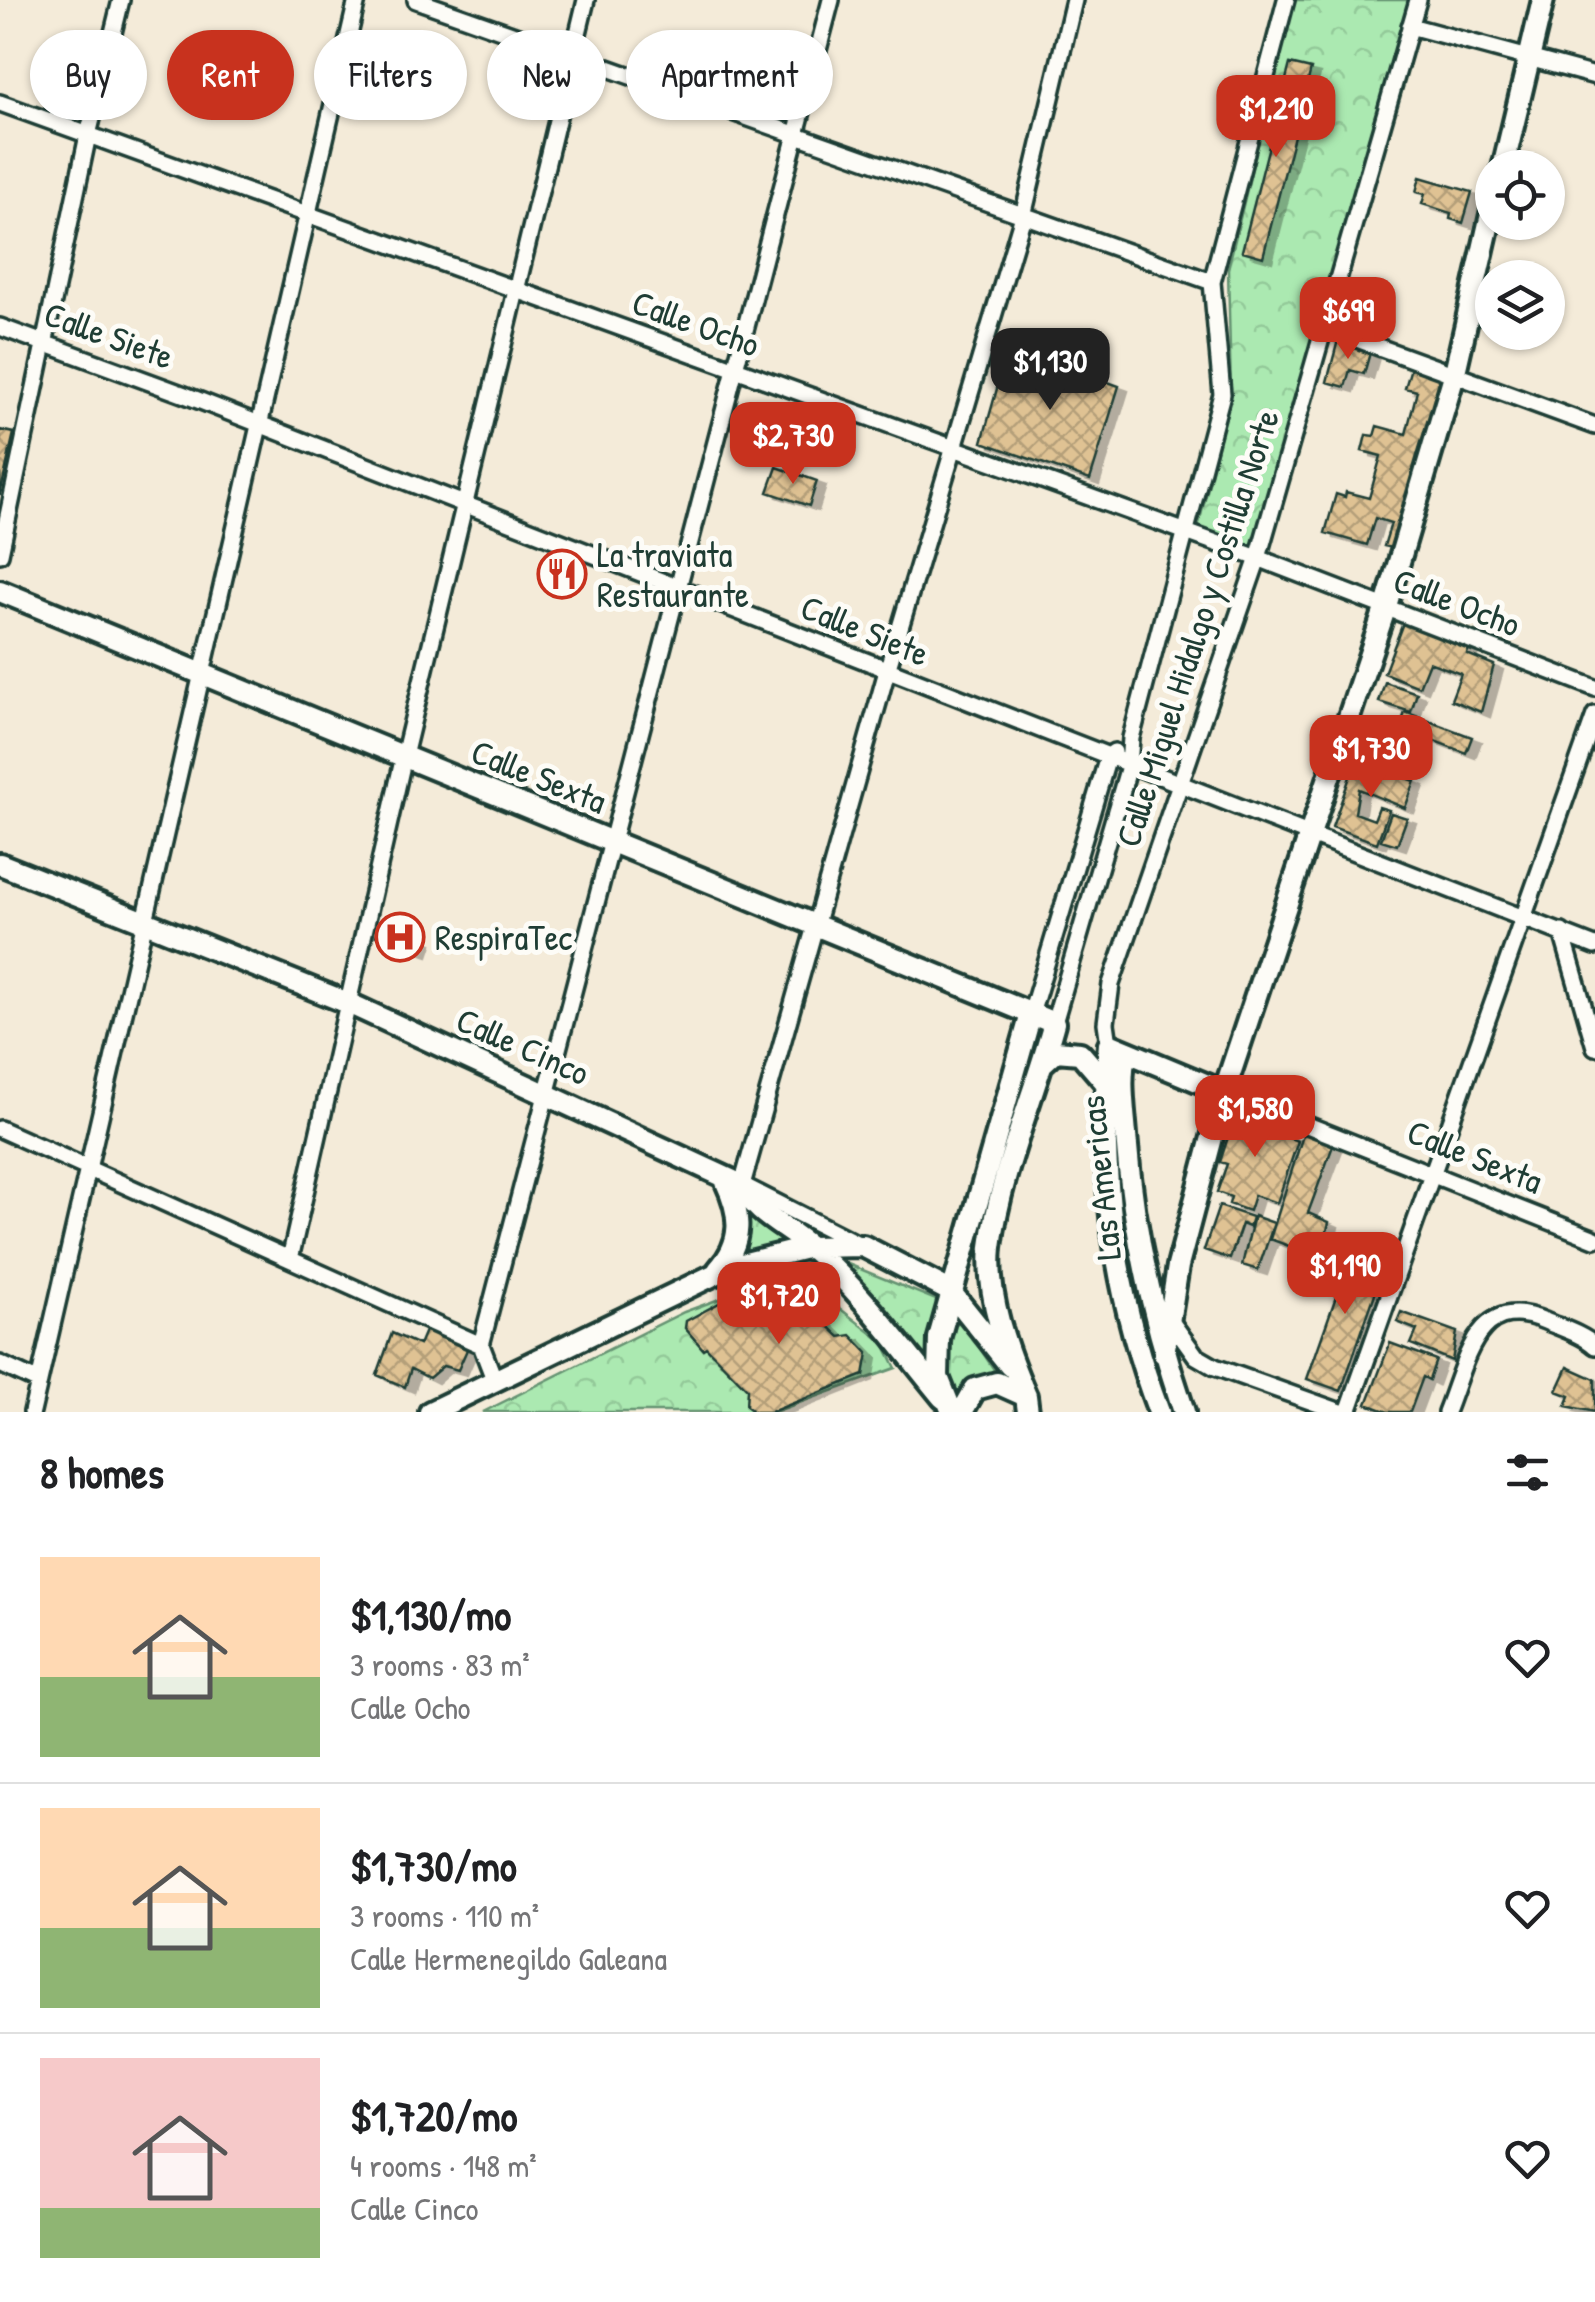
<!DOCTYPE html>
<html lang="en">
<head>
<meta charset="utf-8">
<style>
	:root { --surface:#fff; --page:#f6f6f6; --text:#202124; --muted:#757577; --line:#e0e0e0; --accent:#c8321e }
	body { margin:0; font-family:"Patrick Hand",sans-serif; background:var(--page); color:var(--text); height:100vh; display:flex; flex-direction:column; font-size:38px; white-space:nowrap }
	* { box-sizing:border-box; margin:0 }
	p { font-size:32px; color:var(--muted) }
	.icon { flex:none; width:55px; height:55px; fill:none; stroke:currentColor; stroke-width:2; stroke-linecap:round; stroke-linejoin:round }
	.map { position:relative; height:1412px; overflow:hidden }
	.details { display:flex; flex-direction:column; background:var(--surface); flex:1 }
	.details>* { flex:none }
	.top-card { position:absolute; left:30px; top:30px; width:1000px; height:90px; display:flex; gap:20px }
	.fabs { position:absolute; left:1475px; top:150px; display:grid; gap:20px }
	.fabs a { display:grid; place-items:center; width:90px; height:90px; border-radius:50%; background:var(--surface); box-shadow:0 2px 8px #0004; font-size:50px }
	.price { position:absolute; translate:-50% -85px; padding:0 22px; border-radius:20px; background:var(--accent); color:#fff; font-size:32px; line-height:65px; filter:drop-shadow(0 2px 5px #0008) }
	.price::after { content:''; position:absolute; left:50%; top:60px; width:30px; height:22px; margin-left:-15px; background:inherit; clip-path:polygon(0 0,100% 0,50% 100%) }
	.price.current { background:#222; color:#fff }
	ul { padding:0; list-style:none }
	li { display:flex; align-items:center; gap:30px; height:250px; padding:0 40px }
	li+li { border-top:2px solid var(--line) }
	li span { display:grid; place-items:center; flex:none; width:280px; height:200px; border-radius:0px; color:#555 }
	li>.icon { margin-inline-start:auto }
	span .icon { width:120px; height:120px; fill:#fffc; stroke-width:1 }
	li b { font-size:42px }
	h2 { display:flex; justify-content:space-between; align-items:center; height:120px; padding:0 40px; font-size:42px }
	.pill { padding:0 35px; border-radius:45px; background:var(--surface); box-shadow:0 2px 8px #0004; font-size:35px; line-height:90px }
	.pill.current { background:var(--accent); color:#fff }
	.map>svg:first-child { display:block }
	.park { fill:url(#park-crowns); stroke:#659372; stroke-width:2.5 }
	.building { fill:url(#building-cross-hatch); stroke:#1f3d34; stroke-width:2.5; filter:url(#shadow) }
	.lines { fill:none; stroke-linecap:round; stroke-linejoin:round }
	.minor-casing { stroke:#1f3d34; stroke-width:22 }
	.major-casing { stroke:#1f3d34; stroke-width:28 }
	.minor { stroke:#fdfcf7; stroke-width:15 }
	.major { stroke:#fdfcf7; stroke-width:20 }
	.labels { text-anchor:middle; dominant-baseline:central; stroke-width:10; stroke-linejoin:round; paint-order:stroke }
	.street-label { font-size:35px; fill:#1f3d34; stroke:#fdfcf7 }
	.poi-label { font-size:35px; fill:#1f3d34; stroke:#fdfcf7; text-anchor:start }
</style>
</head>
<body>
<div class="map">
<svg width="1595" height="1412" viewBox="0 0 1595 1412">
	<defs>
		<pattern id="park-crowns" width="20" height="18" patternUnits="userSpaceOnUse" patternTransform="scale(2.5)"><rect width="20" height="18" fill="#abe9b1"/><path d="M2 6a3 3 0 1 1 6 0M12 15a3 3 0 1 1 6 0" fill="none" stroke="#93c999"/></pattern>
		<pattern id="building-cross-hatch" width="8" height="8" patternUnits="userSpaceOnUse" patternTransform="scale(2.5)"><rect width="8" height="8" fill="#dfc293"/><path d="M0 0l8 8M0 8l8-8" fill="none" stroke="#b49f79"/></pattern>
		<filter id="shadow"><feDropShadow dx="9" dy="5" stdDeviation="0" flood-color="#0004"/></filter>
	</defs>
	<rect width="100%" height="100%" fill="#f4ebd9"/>
	<filter id="ink" filterUnits="userSpaceOnUse"><feTurbulence type="fractalNoise" baseFrequency=".01" numOctaves="2"/><feDisplacementMap in="SourceGraphic" scale="20" xChannelSelector="R" yChannelSelector="G"/><feConvolveMatrix kernelMatrix="1 2 1 2 8 2 1 2 1" color-interpolation-filters="sRGB"/></filter>
	<g filter="url(#ink)">
		<path class="park" d="M1292,0h120l-155,556 -59,-28 33,-135 -3,-124z
			M748,1206l48,37 -56,11z
			M843,1262l98,40 -12,47 1,18z
			M793,1272l90,70 13,26 -122,44h-291l201,-100z
			M958,1316l41,61 -34,11 -7,12 -11,-38z"/>
		<path class="building" d="M1290,64l21,5 -48,188 -21,-6z
			M1420,177l52,15 -9,31 -13,-4 1,-6 -29,-9 3,-10 -9,-2z
			M1338,340l33,9 -7,25 -14,-4 -5,17 -18,-5z
			M1009,346l110,40 -29,94 -108,-38z
			M1412,364l35,10 -49,175 -14,-3 7,-23 -16,-5 -8,27 -42,-12 11,-39 9,3 1,-5 23,6 12,-42 -19,-5 4,-16 8,1 3,-10 29,8 11,-43 -12,-3z
			M0,430l14,3 -14,62z
			M777,467l40,14 -8,25 -41,-14z
			M1404,620l66,25 -3,9 27,11 -13,47 -30,-12 10,-26 -32,-12 -10,25 -35,-14z
			M1385,682l32,11 -6,19 -32,-10z
			M1405,712l67,25 -6,16 -66,-25z
			M1356,760l59,21 -10,27 -46,-19 -4,24 19,7 5,-13 10,3 -12,33 -45,-16z
			M1391,813l16,5 -10,27 -16,-5z
			M380,924l43,15 -4,12 -43,-15z
			M1238,1106l33,11 -5,13 32,11 -21,62 -23,-8 -5,16 -20,-7 2,-7 -14,-5 10,-28 -7,-2z
			M1304,1132l30,11 -26,70 21,9 -8,36 -51,-19z
			M1219,1206l33,11 -3,10 -7,-3 -12,35 -26,-9z
			M1254,1216l20,7 -16,47 -16,-5z
			M1332,1244l41,15 -2,5 13,4 -43,123 -34,-12 38,-108 -20,-7z
			M793,1276l25,23 -2,15 24,23 11,-2 17,18 -4,22 -93,37h-17l-8,-6 1,-17 -41,-42 -3,2 -18,-21 1,-7 44,-24 5,13 37,-14 4,-14z
			M1401,1312l56,20 -5,29 -41,-17 6,-14 -20,-8z
			M427,1326l42,19 -11,25 -15,-4 -14,12 -18,-9 -6,18 -28,-12 15,-42 27,12z
			M1390,1343l46,17 -7,20 -6,-3 -13,35h-22l-21,-8z
			M1568,1367l27,12v33l-29,-6 4,-10 -13,-5z"/>
		<g class="lines">
			<g class="minor-casing">
				<path id="minor" d="M416,0l796,282
					M1410,26l185,50
					M0,103l1258,455 337,130
					M0,327l185,68 1410,551
					M1324,327l271,99
					M0,554l88,-419 33,-135
					M1562,932l33,115
					M1031,1014l77,-257 6,-5
					M1054,1023l75,-257 2,-28 91,-344 -10,-112 74,-282
					M1109,1044l-3,-21 5,-39 147,-426 160,-558
					M1224,1092l371,147
					M0,1129l481,216
					M858,1244l-116,-59 145,-514 136,-455 51,-216
					M290,1259l114,-503 182,-756
					M1168,1317l28,39 19,11 126,45
					M0,1364l39,18
					M494,1379l-13,-34 350,-1345
					M32,1412l325,-1412
					M1348,1412l247,-697
					M1446,1412c20,-49 30,-121 99,-91 16,7 37,13 50,25"/>
			</g>
			<g class="major-casing">
				<path id="major" d="M1503,168l40,-168
					M0,591l1054,432c-19,70 -55,154 -63,224 -5,49 16,105 35,149
					M0,864l348,139 394,182c13,30 44,41 68,62 50,43 91,100 133,151
					M1126,1051c-7,28 -2,56 0,84 7,97 27,185 58,277
					M1043,1063l13,-12 24,2 25,29
					M718,1270c26,-28 23,-56 8,-88
					M1164,1354l14,-88 46,-174 162,-486 69,-234 37,-162
					M430,1412l300,-145 80,-20 53,-1 87,45 60,75
					M952,1412l-14,-35 1,-39 92,-324
					M962,1412l13,-23 22,-6 29,13 2,16
					M1159,1412c-45,-118 -61,-243 -50,-368l115,48"/>
			</g>
			<use href="#minor" class="minor"/>
			<use href="#major" class="major"/>
		</g>
	</g>
	<defs>
		<g id="restaurant-ring" transform="scale(2.5)"><circle r="9.5" fill="#fdfcf7" stroke="#c8321e" stroke-width="1.5"/><path d="M-5-6h1v4h1v-4h1v4h1v-4h1v5L-1.5 .5V6h-2V.5L-5-1ZM5-6V6H3V1.5H1.5Q1.5-4 5-6Z" fill="#c8321e"/></g>
		<g id="hospital-ring" transform="scale(2.5)"><circle r="9.5" fill="#fdfcf7" stroke="#c8321e" stroke-width="1.5"/><path d="M-5-5h3v3.5h4V-5h3V5h-3V1.5h-4V5h-3Z" fill="#c8321e"/></g>
	</defs>
	<g fill-rule="evenodd">
		<use href="#restaurant-ring" x="562" y="574"/>
		<use href="#hospital-ring" x="400" y="937"/>
	</g>
	<g class="labels">
		<g class="street-label">
			<text transform="translate(696 323) rotate(20)">Calle Ocho</text>
			<text transform="translate(109 335) rotate(20)">Calle Siete</text>
			<text transform="translate(1457 602) rotate(21)">Calle Ocho</text>
			<text transform="translate(1197 628) rotate(-72)">Calle Miguel Hidalgo y Costilla Norte</text>
			<text transform="translate(865 630) rotate(22)">Calle Siete</text>
			<text transform="translate(539 776) rotate(22)">Calle Sexta</text>
			<text transform="translate(523 1046) rotate(24)">Calle Cinco</text>
			<text transform="translate(1475 1156) rotate(22)">Calle Sexta</text>
			<text transform="translate(1100 1178) rotate(-96)">Las Americas</text>
		</g>
		<g class="poi-label">
			<text x="597" y="554">La traviata<tspan x="597" dy="40">Restaurante</tspan></text>
			<text x="435" y="937">RespiraTec</text>
		</g>
	</g>
</svg>
<div class="fabs">
<a><svg class="icon" aria-label="locate" viewBox="0 0 24 24"><circle cx="12" cy="12" r="6"/><path d="M12 2v4M12 18v4M2 12h4M18 12h4"/></svg></a>
<a><svg class="icon" aria-label="layers" viewBox="0 0 24 24"><path d="M12 4l9 5-9 5-9-5zM3 14l9 5 9-5"/></svg></a>
</div>
<b class="price" style="left:1276px;top:160px">$1,210</b>
<b class="price" style="left:1348px;top:362px">$699</b>
<b class="price current" style="left:1050px;top:413px">$1,130</b>
<b class="price" style="left:793px;top:487px">$2,730</b>
<b class="price" style="left:1371px;top:800px">$1,730</b>
<b class="price" style="left:1255px;top:1160px">$1,580</b>
<b class="price" style="left:1345px;top:1317px">$1,190</b>
<b class="price" style="left:779px;top:1347px">$1,720</b>
<div class="top-card">
<a class="pill">Buy</a>
<a class="pill current">Rent</a>
<a class="pill">Filters</a>
<a class="pill">New</a>
<a class="pill">Apartment</a>
</div>
</div>
<section class="details">
<h2>8 homes<svg class="icon" aria-label="filters" viewBox="0 0 24 24"><path d="M4 7h16M4 17h16"/><circle cx="9" cy="7" r="2"/><circle cx="15" cy="17" r="2"/></svg></h2>
<ul>
<li><span style="background:linear-gradient(#ffd9b3 60%,#8fb573 0)"><svg class="icon" aria-label="home" viewBox="0 0 24 24"><path d="M3 11l9-7 9 7M6 9v11h12V9"/></svg></span><div><b>$1,130/mo</b><p>3 rooms · 83 m²</p><p>Calle Ocho</p></div><svg class="icon" aria-label="heart" viewBox="0 0 24 24"><path d="M12 20l-8-8c-3-5 5-10 8-4 3-6 11-1 8 4z"/></svg></li>
<li><span style="background:linear-gradient(#ffd9b3 60%,#8fb573 0)"><svg class="icon" aria-label="home" viewBox="0 0 24 24"><path d="M3 11l9-7 9 7M6 9v11h12V9"/></svg></span><div><b>$1,730/mo</b><p>3 rooms · 110 m²</p><p>Calle Hermenegildo Galeana</p></div><svg class="icon" aria-label="heart" viewBox="0 0 24 24"><path d="M12 20l-8-8c-3-5 5-10 8-4 3-6 11-1 8 4z"/></svg></li>
<li><span style="background:linear-gradient(#f6c9c9 75%,#8fb573 0)"><svg class="icon" aria-label="home" viewBox="0 0 24 24"><path d="M3 11l9-7 9 7M6 9v11h12V9"/></svg></span><div><b>$1,720/mo</b><p>4 rooms · 148 m²</p><p>Calle Cinco</p></div><svg class="icon" aria-label="heart" viewBox="0 0 24 24"><path d="M12 20l-8-8c-3-5 5-10 8-4 3-6 11-1 8 4z"/></svg></li>
</ul>
</section>
</body>
</html>
